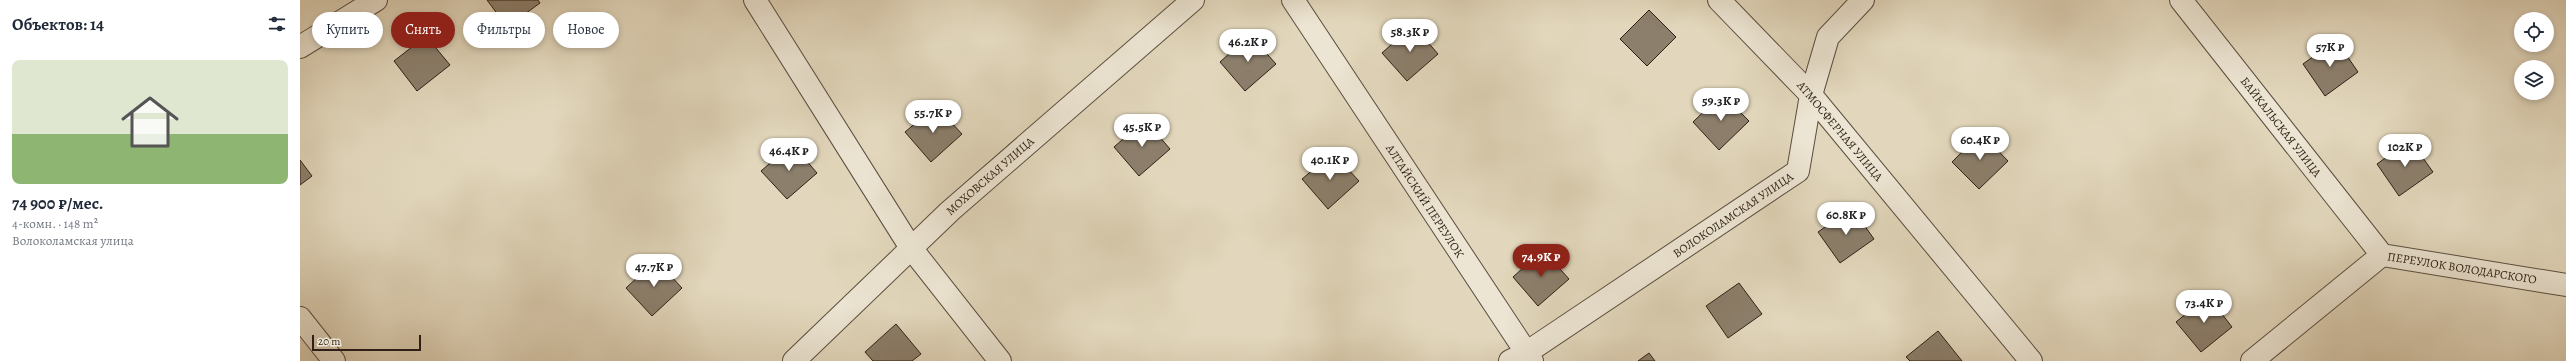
<!DOCTYPE html>
<html lang="ru">
<head>
<meta charset="utf-8">
<style>
	:root { --surface:#fff; --page:#f2f2f3; --text:#1f2937; --muted:#747a83; --accent:#8f2418 }
	body { margin:0; font-family:Alegreya,serif; background:var(--page); color:var(--text); height:100vh; display:flex; flex-direction:column; font-size:15px; white-space:nowrap }
	* { box-sizing:border-box; margin:0 }
	p { font-size:13px; color:var(--muted) }
	.icon { flex:none; width:22px; height:22px; fill:none; stroke:currentColor; stroke-width:2; stroke-linecap:round; stroke-linejoin:round }
	.map { position:relative; flex:1; overflow:hidden }
	.side { display:flex; flex-direction:column; background:var(--surface); width:300px }
	.side>* { flex:none }
	.banner { position:absolute; left:12px; top:12px; width:380px; height:36px; display:flex; gap:8px }
	.controls { position:absolute; left:2214px; top:12px; display:grid; gap:8px }
	.controls a { display:grid; place-items:center; width:40px; height:40px; border-radius:50%; background:var(--surface); box-shadow:0 2px 6px #0003; font-size:20px }
	.scale { position:absolute; left:12px; bottom:10px; width:109px; box-sizing:border-box; padding-left:4px; border:2px solid #2e2016; border-top:0; font-size:11px; line-height:14px; white-space:nowrap; color:#2e2016; -webkit-text-stroke:3px #ece5d3; paint-order:stroke }
	.price { position:absolute; translate:-50% -34px; padding:0 9px; border-radius:14px; background:#fff; color:#222; font-size:13px; line-height:26px; filter:drop-shadow(0 1px 2px #0008) }
	.price::after { content:''; position:absolute; left:50%; top:24px; width:12px; height:9px; margin-left:-6px; background:inherit; clip-path:polygon(0 0,100% 0,50% 100%) }
	.price.selected { background:var(--accent); color:#fff }
	ul { padding:0; list-style:none }
	li { display:grid; align-content:center; gap:8px; height:212px; padding:0 12px }
	li span { display:grid; place-items:center; height:124px; border-radius:8px; color:#555 }
	li>.icon { margin-inline-start:auto }
	span .icon { width:72px; height:72px; fill:#fffc; stroke-width:1 }
	li b { font-size:17px }
	h2 { display:flex; justify-content:space-between; align-items:center; height:48px; padding:0 12px; font-size:17px }
	.chip { padding:0 14px; border-radius:18px; background:var(--surface); box-shadow:0 2px 6px #0003; font-size:14px; line-height:36px }
	.chip.selected { background:var(--accent); color:#fff }
	main { display:flex; flex:1; min-height:0 }
	.map>svg:first-child { display:block }
	.building { fill:#8c7f6c; stroke:#2e2016 }
	.lines { fill:none; stroke-linecap:round; stroke-linejoin:round }
	.minor-casing { stroke:#5b4e40; stroke-width:24 }
	.minor { stroke:#ece5d3; stroke-width:22 }
	.labels { text-anchor:middle; dominant-baseline:central; stroke-width:3; stroke-linejoin:round; paint-order:stroke }
	.street-label { font-size:12px; fill:#2e2016; stroke:#ece5d3 }
</style>
</head>
<body>
<main>
<section class="side">
<h2>Объектов: 14<svg class="icon" aria-label="filters" viewBox="0 0 24 24"><path d="M4 7h16M4 17h16"/><circle cx="9" cy="7" r="2"/><circle cx="15" cy="17" r="2"/></svg></h2>
<ul>
<li><span style="background:linear-gradient(#dfe7d0 60%,#8fb573 0)"><svg class="icon" aria-label="home" viewBox="0 0 24 24"><path d="M3 11l9-7 9 7M6 9v11h12V9"/></svg></span><div><b>74 900 ₽/мес.</b><p>4-комн. · 148 m²</p><p>Волоколамская улица</p></div></li>
</ul>
</section>
<div class="map">
<svg width="2266" height="361" viewBox="0 0 2266 361">
	<rect width="100%" height="100%" fill="#e2d7bc"/>
	<filter id="stains"><feTurbulence type="fractalNoise" baseFrequency=".005" numOctaves="4"/><feColorMatrix values="0 0 0 0 .2 0 0 0 0 .09 0 0 0 0 .02 0 0 0 .5 -.17"/></filter>
	<radialGradient id="worn" r=".72"><stop offset=".6" stop-color="#630" stop-opacity="0"/><stop offset="1" stop-color="#630" stop-opacity=".3"/></radialGradient>
	<path class="building" d="M187,0h51l2,3 -33,24z
		M1349,10l27,27 -29,29 -27,-27z
		M1113,25l25,29 -31,27 -25,-28z
		M950,35l26,29 -31,27 -25,-29z
		M126,36l24,29 -33,26 -23,-30z
		M2036,40l22,32 -33,24 -22,-32z
		M1422,94l27,27 -30,29 -26,-28z
		M636,106l26,28 -31,28 -26,-30z
		M845,120l25,29 -31,27 -25,-29z
		M1681,133l27,28 -29,28 -27,-27z
		M2110,140l23,32 -34,24 -22,-32z
		M492,144l25,29 -30,26 -26,-28z
		M1033,153l26,28 -31,28 -26,-30z
		M0,160l12,16 -12,9z
		M1552,208l22,31 -34,24 -22,-31z
		M1243,250l26,29 -31,27 -25,-29z
		M356,260l26,28 -30,28 -26,-28z
		M1439,283l23,31 -34,24 -22,-32z
		M1908,296l24,31 -31,25 -25,-30z
		M596,324l25,30 -9,7h-39l-8,-9z
		M1638,331l24,30h-52l-4,-4z
		M1349,353l6,8h-17z"/>
	<g class="lines">
		<g class="minor-casing">
			<path id="minor" d="M455,0l156,248 89,113
				M993,0l239,361
				M1419,0l92,95 220,266
				M1881,0l201,255
				M0,47l76,-47
				M0,318l34,43
				M494,361l156,-150 243,-211
				M1210,361l16,-8 272,-182 13,-76 17,-58 35,-37
				M1952,361l130,-106 184,30"/>
		</g>
		<use href="#minor" class="minor"/>
	</g>
	<g class="labels">
		<g class="street-label">
			<text transform="translate(1981 127) rotate(52)">БАЙКАЛЬСКАЯ УЛИЦА</text>
			<text transform="translate(1540 131) rotate(50)">АТМОСФЕРНАЯ УЛИЦА</text>
			<text transform="translate(690 176) rotate(-41)">МОХОВСКАЯ УЛИЦА</text>
			<text transform="translate(1125 201) rotate(57)">АЛТАЙСКИЙ ПЕРЕУЛОК</text>
			<text transform="translate(1433 215) rotate(-34)">ВОЛОКОЛАМСКАЯ УЛИЦА</text>
			<text transform="translate(2162 268) rotate(9)">ПЕРЕУЛОК ВОЛОДАРСКОГО</text>
		</g>
	</g>
	<rect width="100%" height="100%" filter="url(#stains)"/>
	<rect width="100%" height="100%" fill="url(#worn)"/>
</svg>
<div class="controls">
<a><svg class="icon" aria-label="locate" viewBox="0 0 24 24"><circle cx="12" cy="12" r="6"/><path d="M12 2v4M12 18v4M2 12h4M18 12h4"/></svg></a>
<a><svg class="icon" aria-label="layers" viewBox="0 0 24 24"><path d="M12 4l9 5-9 5-9-5zM3 14l9 5 9-5"/></svg></a>
</div>
<div class="scale">20 m</div>
<b class="price" style="left:1110px;top:53px">58.3K ₽</b>
<b class="price" style="left:948px;top:63px">46.2K ₽</b>
<b class="price" style="left:2030px;top:68px">57K ₽</b>
<b class="price" style="left:1421px;top:122px">59.3K ₽</b>
<b class="price" style="left:633px;top:134px">55.7K ₽</b>
<b class="price" style="left:842px;top:148px">45.5K ₽</b>
<b class="price" style="left:1680px;top:161px">60.4K ₽</b>
<b class="price" style="left:2105px;top:168px">102K ₽</b>
<b class="price" style="left:489px;top:172px">46.4K ₽</b>
<b class="price" style="left:1030px;top:181px">40.1K ₽</b>
<b class="price" style="left:1546px;top:236px">60.8K ₽</b>
<b class="price selected" style="left:1241px;top:278px">74.9K ₽</b>
<b class="price" style="left:354px;top:288px">47.7K ₽</b>
<b class="price" style="left:1904px;top:324px">73.4K ₽</b>
<div class="banner">
<a class="chip">Купить</a>
<a class="chip selected">Снять</a>
<a class="chip">Фильтры</a>
<a class="chip">Новое</a>
</div>
</div>
</main>
</body>
</html>
